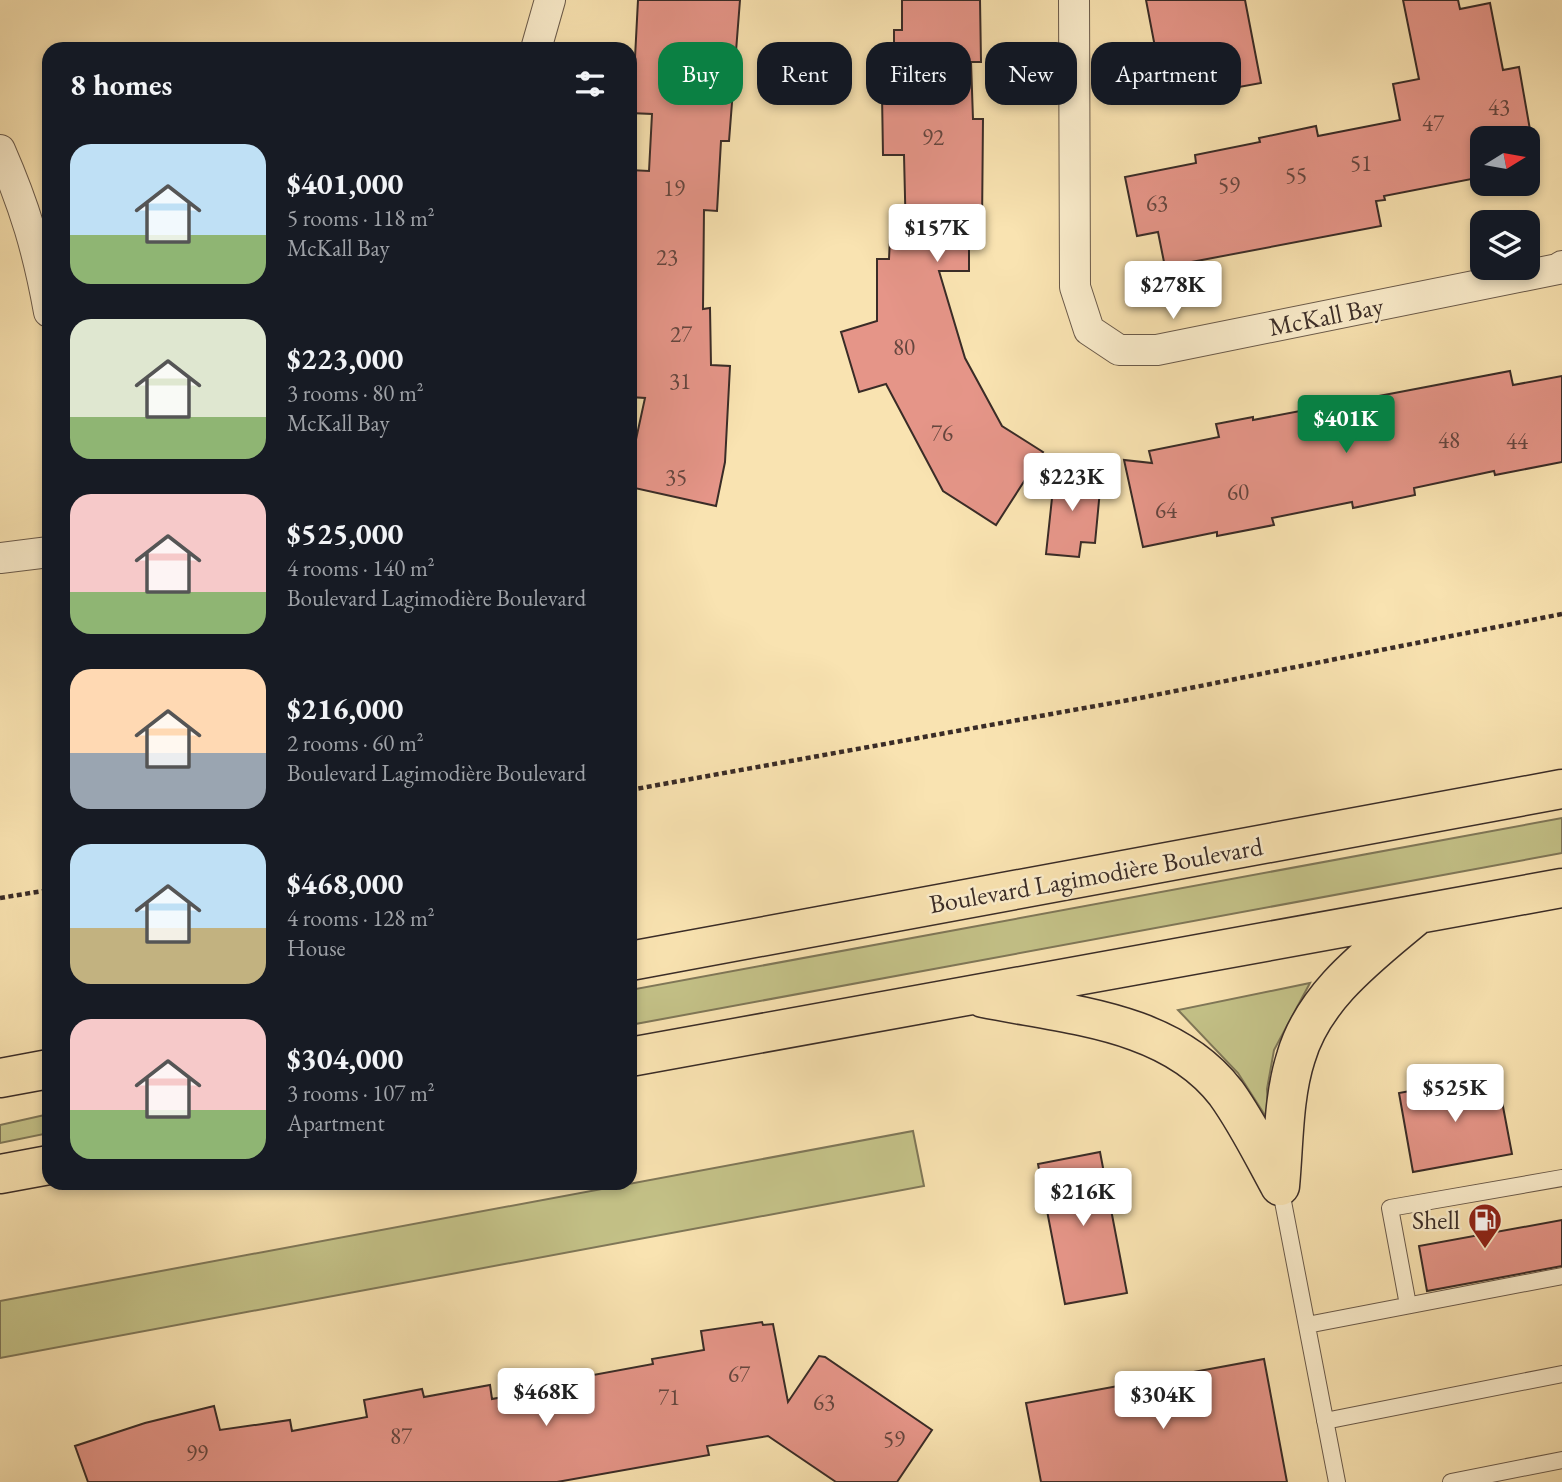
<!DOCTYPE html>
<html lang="en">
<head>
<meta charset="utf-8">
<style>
	:root { --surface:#171b24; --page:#20242c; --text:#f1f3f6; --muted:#9ea1a6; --accent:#0b8043 }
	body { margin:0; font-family:"EB Garamond",serif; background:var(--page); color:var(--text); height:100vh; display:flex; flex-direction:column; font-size:26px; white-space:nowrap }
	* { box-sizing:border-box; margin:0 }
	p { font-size:23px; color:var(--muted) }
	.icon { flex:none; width:38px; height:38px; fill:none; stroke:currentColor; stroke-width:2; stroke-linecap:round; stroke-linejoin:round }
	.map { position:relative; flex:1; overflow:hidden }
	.sheet { position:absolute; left:42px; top:42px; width:595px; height:1148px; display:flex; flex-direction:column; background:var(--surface); border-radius:21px; box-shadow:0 4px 10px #0003 }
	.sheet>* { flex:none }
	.banner { position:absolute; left:658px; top:42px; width:665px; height:63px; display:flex; gap:14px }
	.needle { width:46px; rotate:79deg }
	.buttons { position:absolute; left:1470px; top:126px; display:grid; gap:14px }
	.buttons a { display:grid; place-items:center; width:70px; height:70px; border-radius:14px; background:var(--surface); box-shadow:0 4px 10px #0003; font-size:35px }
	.price { position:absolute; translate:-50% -60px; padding:0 16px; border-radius:7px; background:#fff; color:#222; font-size:23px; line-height:46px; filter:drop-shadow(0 2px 4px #0008) }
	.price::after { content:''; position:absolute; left:50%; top:42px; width:21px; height:16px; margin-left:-10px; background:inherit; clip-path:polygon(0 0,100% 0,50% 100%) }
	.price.active { background:var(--accent); color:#fff }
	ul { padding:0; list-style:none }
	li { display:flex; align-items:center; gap:21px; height:175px; padding:0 28px }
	li span { display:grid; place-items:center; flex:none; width:196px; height:140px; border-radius:21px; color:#555 }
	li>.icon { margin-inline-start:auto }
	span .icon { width:84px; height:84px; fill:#fffc; stroke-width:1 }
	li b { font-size:30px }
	h2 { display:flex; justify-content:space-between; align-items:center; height:84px; padding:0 28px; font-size:30px }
	.pill { padding:0 24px; border-radius:21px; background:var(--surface); box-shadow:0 4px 10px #0003; font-size:24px; line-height:63px }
	.pill.active { background:var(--accent); color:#fff }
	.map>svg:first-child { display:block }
	.grass { fill:#c4c288; stroke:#7f7758; stroke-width:2 }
	.building { fill:#e59588; stroke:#3a2c27; stroke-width:2 }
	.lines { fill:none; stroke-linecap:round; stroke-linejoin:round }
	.lane-casing { stroke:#6a5a4a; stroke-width:18 }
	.street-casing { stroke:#6a5a4a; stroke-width:32 }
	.primary-casing { stroke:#3a2c27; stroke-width:41 }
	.path { stroke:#3a2c27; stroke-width:4.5; stroke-dasharray:5 3.5; stroke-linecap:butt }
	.lane { stroke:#fbedcc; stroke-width:16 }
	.street { stroke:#fbedcc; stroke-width:30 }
	.primary { stroke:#f9e3b1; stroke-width:38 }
	.labels { text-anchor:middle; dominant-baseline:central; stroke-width:5; stroke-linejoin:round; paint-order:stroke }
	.number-label { font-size:23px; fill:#65463f }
	.street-label { font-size:26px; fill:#3a2c27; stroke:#fbedcc }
	.poi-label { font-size:26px; fill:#3a2c27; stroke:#fbedcc; text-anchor:end }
</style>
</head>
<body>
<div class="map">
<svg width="1562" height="1482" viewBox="0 0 1562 1482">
	<rect width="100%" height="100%" fill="#f9e3b1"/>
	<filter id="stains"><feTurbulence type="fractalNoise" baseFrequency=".00286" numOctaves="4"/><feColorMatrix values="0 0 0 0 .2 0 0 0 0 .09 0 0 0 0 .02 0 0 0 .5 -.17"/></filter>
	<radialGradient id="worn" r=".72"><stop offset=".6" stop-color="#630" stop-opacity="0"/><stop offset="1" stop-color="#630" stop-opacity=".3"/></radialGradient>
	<path class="grass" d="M1562,818v35l-932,172v-35z
		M1310,983l-36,67 -7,39 1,31 -30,-47 -60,-63z
		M49,1114v19l-49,10v-18z
		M913,1131l11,55 -924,172v-57z"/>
	<path class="building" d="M638,0h102l-11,141h-8l-4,70 -13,-1 -1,99 7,-1 1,57 19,1 -5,96 -9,44 -86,-19v-20l15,-69 -15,-1v-227l19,1 3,-57 -22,-1v-36h4z
		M902,0h78l1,62h-10l2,57h10l-1,107h-13v45h-30l26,87 37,68 41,26 -47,73 -53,-34 -57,-107 -27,8 -18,-60 36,-11v-62h12l1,-21h16l-2,-83h-21l-1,-61h12v-64h8z
		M1146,0h99l16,83 -99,18 -7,-33h4z
		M1403,0h55l2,9 30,-6 13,67 16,-3 17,97 -8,1v-27h-46v39l-98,19 1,4 -9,1 5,25 -216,41 -7,-35 -21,4 -12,-59 71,-14 -1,-8 65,-13 -1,-4 57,-12 2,10 82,-16 -7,-36 26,-5z
		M1510,371l3,14 49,-9v86l-67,13 -1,-4 -80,17 1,7 -62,13 -1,-6 -80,16 2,7 -57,11v-4l-74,15 -19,-87 28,3 -3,-12 70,-14 -3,-13 37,-7v3z
		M1056,461l44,29 -5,53 -14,-1 -2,15 -33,-3z
		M1497,1075l15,79 -99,18 -14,-79z
		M1100,1152l27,141 -62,11 -27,-140z
		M1562,1220v46l-135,25 -8,-45z
		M762,1322l1,3 10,-1 15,78 31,-46 6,1 107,73 -35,52h-61l-68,-46 -61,10 2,9 -152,27h-469l-13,-36 70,-23 69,-17 6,24 70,-10 2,11 75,-14 -3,-17 58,-11 2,8 66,-12 2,14 75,-14 -1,-5 87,-16 -1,-5 52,-9 -3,-19z
		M1264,1359l23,123h-246l-15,-79z"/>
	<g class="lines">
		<g class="lane-casing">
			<path id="lane" d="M1280,1186l57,296
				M1408,1305l-18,-97 172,-30
				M1307,1325l255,-49
				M1325,1421l237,-47
				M1451,1482l111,-22"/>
		</g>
		<g class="street-casing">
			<path id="street" d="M1074,0l1,287 14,43 30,20h38l401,-81 4,-3
				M536,49l14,-49
				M0,150c25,57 38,101 49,162
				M0,558l49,-6"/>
		</g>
		<g class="primary-casing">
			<path id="primary" d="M630,961l932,-172
				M983,998c84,17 187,22 243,95 21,29 37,62 54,93
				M630,1057l932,-169
				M0,1078l49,-9
				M0,1174l49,-9
				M1280,1186c4,-42 3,-89 16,-129 18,-62 75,-103 121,-142"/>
		</g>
		<path class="path" d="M630,790l510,-92 422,-84
			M0,898l49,-8"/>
		<use href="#lane" class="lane"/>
		<use href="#street" class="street"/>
		<use href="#primary" class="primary"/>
	</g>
	<defs>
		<g id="fuel-pin" transform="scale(1.75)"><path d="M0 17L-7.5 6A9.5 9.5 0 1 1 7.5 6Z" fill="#8f2418" stroke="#fbedcc"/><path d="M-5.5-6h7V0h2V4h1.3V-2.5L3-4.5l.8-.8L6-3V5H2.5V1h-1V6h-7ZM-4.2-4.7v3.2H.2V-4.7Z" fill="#fff"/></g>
	</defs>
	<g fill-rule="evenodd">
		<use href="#fuel-pin" x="1485" y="1220"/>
	</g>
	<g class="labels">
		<g class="number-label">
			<text x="1499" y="107">43</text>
			<text x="1433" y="123">47</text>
			<text x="933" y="137">92</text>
			<text x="1361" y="163">51</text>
			<text x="1296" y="175">55</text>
			<text x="1229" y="185">59</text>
			<text x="674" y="188">19</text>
			<text x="1157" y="203">63</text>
			<text x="667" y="257">23</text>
			<text x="681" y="334">27</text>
			<text x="904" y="347">80</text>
			<text x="680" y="381">31</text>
			<text x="942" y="433">76</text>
			<text x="1449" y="440">48</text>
			<text x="1517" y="441">44</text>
			<text x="676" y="477">35</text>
			<text x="1238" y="492">60</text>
			<text x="1166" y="510">64</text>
			<text x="739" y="1374">67</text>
			<text x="669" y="1397">71</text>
			<text x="824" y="1402">63</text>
			<text x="401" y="1436">87</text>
			<text x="894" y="1439">59</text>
			<text x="197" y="1453">99</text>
		</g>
		<g class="street-label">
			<text transform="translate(1326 316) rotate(-11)">McKall Bay</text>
			<text transform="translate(1096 875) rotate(-10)">Boulevard Lagimodière Boulevard</text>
		</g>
		<g class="poi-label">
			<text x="1460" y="1220">Shell</text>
		</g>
	</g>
	<rect width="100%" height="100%" filter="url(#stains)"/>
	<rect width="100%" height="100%" fill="url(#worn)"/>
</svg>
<div class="buttons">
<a><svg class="needle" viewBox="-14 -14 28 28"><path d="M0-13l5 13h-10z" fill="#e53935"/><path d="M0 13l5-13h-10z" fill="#9ea1a6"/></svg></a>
<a><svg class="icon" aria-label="layers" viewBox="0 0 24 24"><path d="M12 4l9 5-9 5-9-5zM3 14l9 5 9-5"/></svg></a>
</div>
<b class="price" style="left:937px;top:264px">$157K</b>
<b class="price" style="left:1173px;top:321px">$278K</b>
<b class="price active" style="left:1346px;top:455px">$401K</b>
<b class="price" style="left:1072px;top:513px">$223K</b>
<b class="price" style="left:1455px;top:1124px">$525K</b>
<b class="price" style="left:1083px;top:1228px">$216K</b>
<b class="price" style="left:546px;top:1428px">$468K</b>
<b class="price" style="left:1163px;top:1431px">$304K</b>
<div class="banner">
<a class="pill active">Buy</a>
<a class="pill">Rent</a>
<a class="pill">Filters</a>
<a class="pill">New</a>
<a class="pill">Apartment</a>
</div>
<section class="sheet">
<h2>8 homes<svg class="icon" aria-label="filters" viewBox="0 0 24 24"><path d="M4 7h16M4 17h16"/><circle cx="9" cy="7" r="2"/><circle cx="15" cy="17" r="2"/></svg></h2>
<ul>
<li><span style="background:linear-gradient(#bfe0f5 65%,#8fb573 0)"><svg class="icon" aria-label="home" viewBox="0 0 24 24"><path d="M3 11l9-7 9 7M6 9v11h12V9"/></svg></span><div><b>$401,000</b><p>5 rooms · 118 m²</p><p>McKall Bay</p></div></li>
<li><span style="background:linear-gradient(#dfe7d0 70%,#8fb573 0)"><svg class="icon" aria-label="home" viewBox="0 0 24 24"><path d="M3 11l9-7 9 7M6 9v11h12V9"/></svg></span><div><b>$223,000</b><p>3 rooms · 80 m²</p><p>McKall Bay</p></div></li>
<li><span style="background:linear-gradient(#f6c9c9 70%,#8fb573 0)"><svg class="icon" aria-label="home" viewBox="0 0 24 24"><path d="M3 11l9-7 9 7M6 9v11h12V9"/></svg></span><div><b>$525,000</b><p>4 rooms · 140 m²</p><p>Boulevard Lagimodière Boulevard</p></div></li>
<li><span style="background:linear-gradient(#ffd9b3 60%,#9aa5b1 0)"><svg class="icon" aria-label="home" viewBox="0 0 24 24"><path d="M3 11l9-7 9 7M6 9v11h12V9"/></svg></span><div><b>$216,000</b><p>2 rooms · 60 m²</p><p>Boulevard Lagimodière Boulevard</p></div></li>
<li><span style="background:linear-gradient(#bfe0f5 60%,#c2b280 0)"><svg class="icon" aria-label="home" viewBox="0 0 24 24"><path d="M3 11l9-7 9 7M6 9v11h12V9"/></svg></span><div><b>$468,000</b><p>4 rooms · 128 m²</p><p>House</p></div></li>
<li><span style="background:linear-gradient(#f6c9c9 65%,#8fb573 0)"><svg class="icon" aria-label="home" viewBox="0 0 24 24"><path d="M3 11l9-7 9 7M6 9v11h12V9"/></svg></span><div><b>$304,000</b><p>3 rooms · 107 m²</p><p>Apartment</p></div></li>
</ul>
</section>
</div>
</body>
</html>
